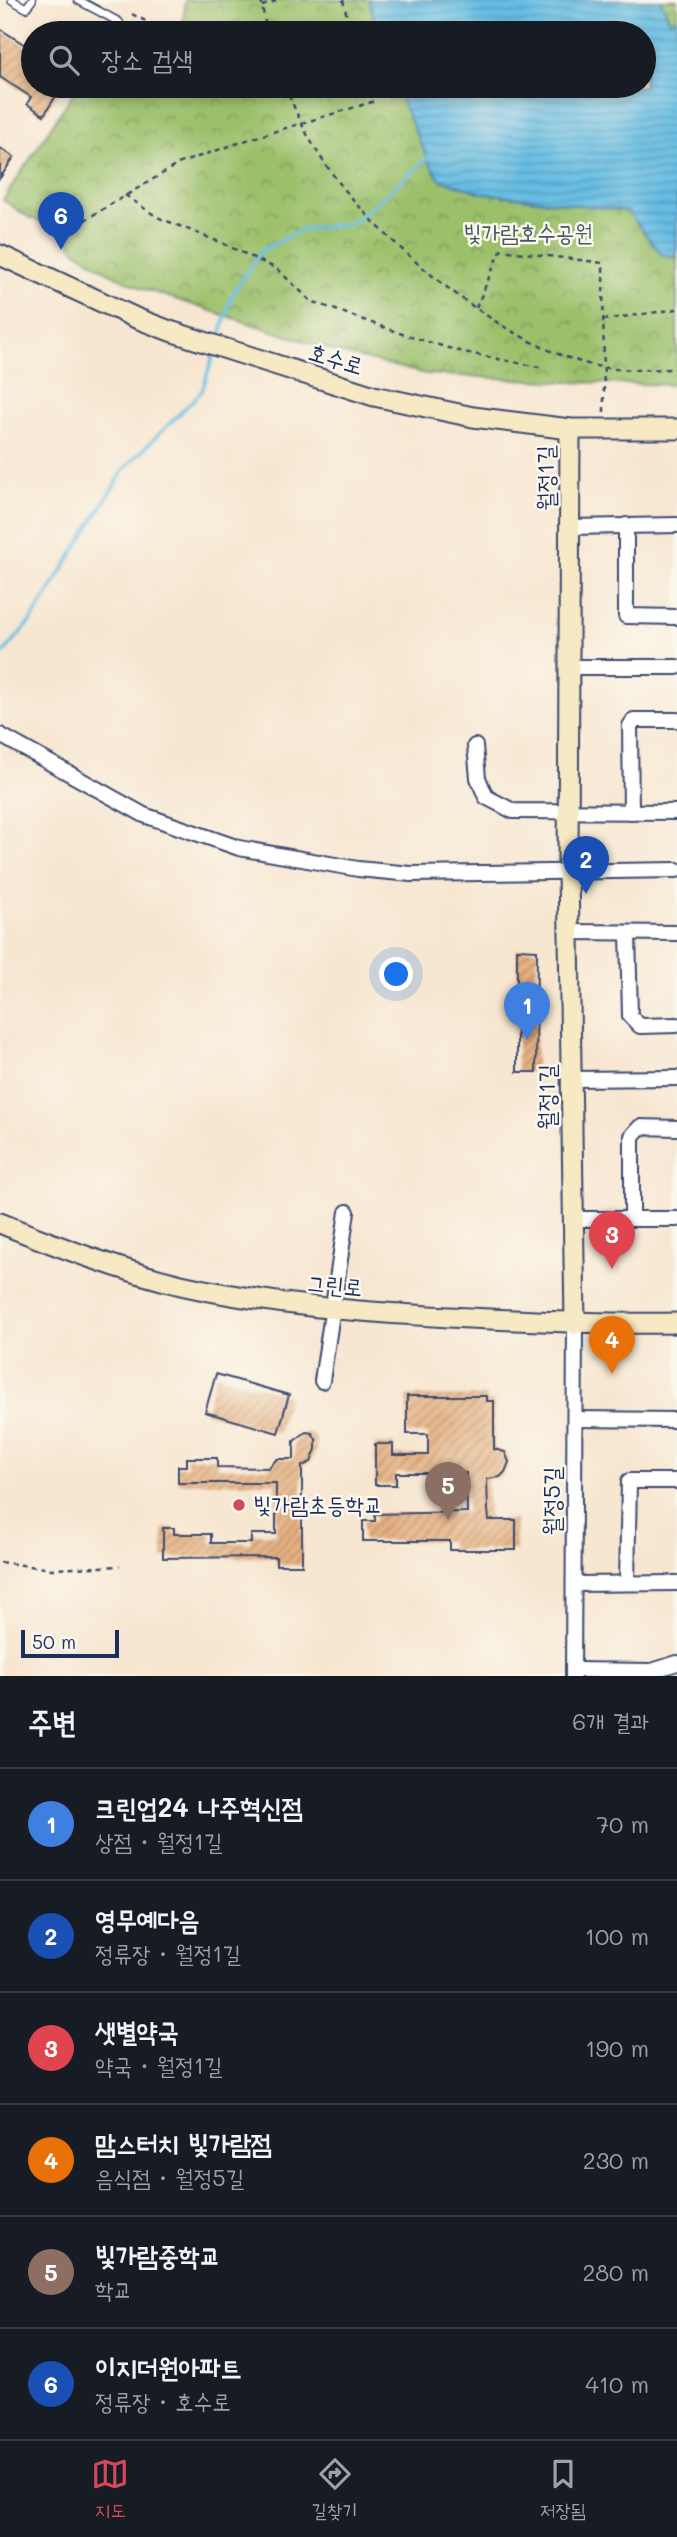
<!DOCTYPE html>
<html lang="ko">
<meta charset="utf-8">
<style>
body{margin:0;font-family:Mali,"Poor Story",sans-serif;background:#20242c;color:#f1f3f6}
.scale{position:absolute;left:21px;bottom:18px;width:98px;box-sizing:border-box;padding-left:7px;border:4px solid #1b2f5e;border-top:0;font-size:19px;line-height:24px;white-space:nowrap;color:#1b2f5e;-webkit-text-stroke:5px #fbf7ec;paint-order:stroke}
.you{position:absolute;left:397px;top:975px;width:24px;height:24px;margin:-18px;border:5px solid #fff;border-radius:50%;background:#1a73e8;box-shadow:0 0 0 10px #1a73e833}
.badge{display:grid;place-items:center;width:46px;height:46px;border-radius:50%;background:#d1495b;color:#fff;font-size:23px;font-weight:700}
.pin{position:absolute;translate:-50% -58px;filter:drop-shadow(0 2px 4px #0008)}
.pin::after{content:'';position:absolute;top:37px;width:24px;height:21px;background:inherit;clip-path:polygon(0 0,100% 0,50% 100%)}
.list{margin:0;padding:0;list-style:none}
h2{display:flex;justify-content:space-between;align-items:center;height:91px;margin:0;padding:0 28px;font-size:30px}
h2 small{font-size:23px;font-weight:400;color:#9ea1a6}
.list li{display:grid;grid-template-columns:46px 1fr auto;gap:21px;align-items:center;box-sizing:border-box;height:112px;padding:0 28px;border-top:2px solid #363941}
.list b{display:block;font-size:26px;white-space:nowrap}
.list p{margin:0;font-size:23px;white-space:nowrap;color:#9ea1a6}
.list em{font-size:23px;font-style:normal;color:#9ea1a6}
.icon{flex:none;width:38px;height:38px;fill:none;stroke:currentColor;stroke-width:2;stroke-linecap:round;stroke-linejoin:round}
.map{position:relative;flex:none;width:677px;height:1676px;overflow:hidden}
.search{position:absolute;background:#171b24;box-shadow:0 4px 10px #0003;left:21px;right:21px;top:21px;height:77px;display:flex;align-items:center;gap:18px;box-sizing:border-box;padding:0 24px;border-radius:38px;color:#9ea1a6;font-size:26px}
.sheet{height:763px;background:#171b24}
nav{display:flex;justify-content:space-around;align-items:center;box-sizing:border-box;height:98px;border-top:2px solid #363941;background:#171b24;font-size:19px;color:#9ea1a6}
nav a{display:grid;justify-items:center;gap:4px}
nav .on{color:#d1495b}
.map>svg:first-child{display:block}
.park{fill:url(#park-crowns);stroke:#5b7864;stroke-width:2}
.water{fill:url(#water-rules);stroke:#4076a0;stroke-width:2}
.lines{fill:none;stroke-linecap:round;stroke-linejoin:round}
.stream{stroke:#66bde3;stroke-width:3.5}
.building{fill:url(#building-hatch)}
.lane-casing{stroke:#3c4a6f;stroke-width:10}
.street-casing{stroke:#3c4a6f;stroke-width:18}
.secondary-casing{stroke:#3c4a6f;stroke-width:23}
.path{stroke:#3c4a6f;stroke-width:2.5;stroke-dasharray:5 5;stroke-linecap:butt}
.lane{stroke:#fff;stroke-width:7}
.street{stroke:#fff;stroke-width:14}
.secondary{stroke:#f6e9c3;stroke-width:19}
.poi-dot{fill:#d1495b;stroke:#fbf7ec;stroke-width:2.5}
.labels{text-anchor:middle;stroke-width:5;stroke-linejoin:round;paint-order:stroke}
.park-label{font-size:23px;fill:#415a62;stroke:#fbf7ec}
.street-label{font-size:23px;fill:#1b2f5e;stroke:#fbf7ec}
.poi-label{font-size:23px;fill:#1b2f5e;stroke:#fbf7ec;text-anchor:start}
</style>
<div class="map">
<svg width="677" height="1676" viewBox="0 0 677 1676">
<defs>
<pattern id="park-crowns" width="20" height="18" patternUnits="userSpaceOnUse" patternTransform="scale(1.75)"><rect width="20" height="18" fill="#9bc06a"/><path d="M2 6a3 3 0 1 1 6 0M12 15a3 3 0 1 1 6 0" fill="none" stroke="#7e9c5a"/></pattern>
<pattern id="water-rules" width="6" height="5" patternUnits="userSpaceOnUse" patternTransform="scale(1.75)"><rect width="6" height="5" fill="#66bde3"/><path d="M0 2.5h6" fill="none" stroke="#539abb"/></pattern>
<pattern id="building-hatch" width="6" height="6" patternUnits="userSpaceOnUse" patternTransform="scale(1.75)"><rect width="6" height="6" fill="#e6b080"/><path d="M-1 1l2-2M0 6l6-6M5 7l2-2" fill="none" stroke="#ba906c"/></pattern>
</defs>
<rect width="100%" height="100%" fill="#fbf7ec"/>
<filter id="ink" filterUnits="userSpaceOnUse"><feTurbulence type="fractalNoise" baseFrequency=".0143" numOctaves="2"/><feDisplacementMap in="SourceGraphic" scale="14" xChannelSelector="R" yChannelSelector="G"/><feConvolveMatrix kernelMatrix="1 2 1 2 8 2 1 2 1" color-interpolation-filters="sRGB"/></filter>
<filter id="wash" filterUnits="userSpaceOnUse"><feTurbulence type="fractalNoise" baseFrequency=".00686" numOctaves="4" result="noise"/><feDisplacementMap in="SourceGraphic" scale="28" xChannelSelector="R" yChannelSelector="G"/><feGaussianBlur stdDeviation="1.57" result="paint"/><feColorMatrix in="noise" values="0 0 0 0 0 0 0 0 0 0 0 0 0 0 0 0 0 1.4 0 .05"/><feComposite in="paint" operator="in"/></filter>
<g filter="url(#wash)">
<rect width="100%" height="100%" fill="#f7e6d0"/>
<polygon class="park" points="185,0 677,0 677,385 568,382 426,374 344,354 144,289 109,273 75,250 61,229 28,217 3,200 78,86 644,86 644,33 179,33 183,25"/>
<polygon class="water" points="369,0 661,0 670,21 677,18 677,257 662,255 627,211 482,193 439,179 428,160 395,86 644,86 644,33 377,33"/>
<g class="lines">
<g class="stream">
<polyline points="219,339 232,295 261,251 301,230 352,223 429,157"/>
<polyline points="0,657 33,618 125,468 202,391 214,353"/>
</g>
</g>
<g id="blocks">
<g class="building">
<polygon points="0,29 33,50 33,86 62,86 44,115 27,104 31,97 0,77"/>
<polygon points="0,148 14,157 0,178"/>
<polygon points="517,949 537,950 536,1072 517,1072"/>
<polygon points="216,1374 289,1395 278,1433 205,1412"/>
<polygon points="407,1396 487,1396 487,1401 494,1401 494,1449 505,1452 509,1462 505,1472 500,1477 487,1479 488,1510 489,1520 516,1520 516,1550 450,1550 450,1541 363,1541 363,1521 375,1521 375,1514 467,1512 466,1473 396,1473 396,1485 375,1485 375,1444 393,1444 393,1455 428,1455 428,1434 407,1434"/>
<polygon points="306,1432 312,1433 316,1439 316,1449 311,1462 302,1466 302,1565 276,1565 276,1557 163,1558 163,1528 174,1528 174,1534 211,1534 211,1543 251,1543 251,1534 276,1534 276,1483 178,1483 178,1466 187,1466 187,1458 217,1458 217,1467 268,1468 277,1459 294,1459 294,1441"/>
</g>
</g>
</g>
<g filter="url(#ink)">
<use href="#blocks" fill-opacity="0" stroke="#3c4a6f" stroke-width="2"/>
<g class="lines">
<defs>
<g id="lane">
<polyline points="12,0 26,8 32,0"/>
<polyline points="78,0 119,22"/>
</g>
<g id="street">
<polyline points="626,525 626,616 677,617"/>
<polyline points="571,527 677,525"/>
<polyline points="569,667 677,667"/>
<polyline points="0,735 144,815 239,848 358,869 411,874 677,870"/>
<polyline points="475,746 478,778 486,797 513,811 677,812"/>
<polyline points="631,812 630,726 634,720 677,720"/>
<polyline points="569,932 677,933"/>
<polyline points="628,933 630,1016 640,1026 677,1025"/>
<polyline points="572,1079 677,1078"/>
<polyline points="572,1219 677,1219"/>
<polyline points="632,1219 632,1136 640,1127 677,1128"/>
<polyline points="322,1381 347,1212"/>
<polyline points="575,1419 677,1420"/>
<polyline points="627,1583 629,1481 677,1481"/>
<polyline points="575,1584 677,1583"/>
<polyline points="573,1670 652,1671 677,1663"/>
<polyline points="573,1676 575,1324"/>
</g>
<g id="secondary">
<polyline points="0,255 136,318 170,331 374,396 473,417 570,429 677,429"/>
<polyline points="570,429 568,870 575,1324"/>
<path d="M0 1223C59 1247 119 1270 181 1285 270 1305 358 1312 449 1317 525 1321 601 1324 677 1323"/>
</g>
</defs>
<use href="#lane" class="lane-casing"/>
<use href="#street" class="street-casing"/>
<use href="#secondary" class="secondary-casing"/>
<g class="path">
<polyline points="261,0 267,33"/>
<polyline points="343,0 351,33"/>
<polyline points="262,6 279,0"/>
<polyline points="132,14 169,33"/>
<polyline points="219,33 264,24"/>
<path d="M285 86C294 107 303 129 315 148 364 231 510 355 608 368 630 371 654 369 677 369"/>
<polyline points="125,195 157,217 222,243 277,269 311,301 405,335 459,351 543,368"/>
<polyline points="58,236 180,163 253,138 372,102 367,86"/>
<polyline points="476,308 501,250 603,263 604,412"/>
<polyline points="603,320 677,309"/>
<polyline points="0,1562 52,1569 120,1566"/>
</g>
<use href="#lane" class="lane"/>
<use href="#street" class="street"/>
<use href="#secondary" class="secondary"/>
</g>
</g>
<circle class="poi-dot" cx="239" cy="1505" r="7"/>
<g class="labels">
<g class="park-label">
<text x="528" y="241">빛가람호수공원</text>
</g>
<g class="street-label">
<text transform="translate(336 359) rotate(17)" y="8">호수로</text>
<text transform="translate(546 478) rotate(-91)" y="8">월정1길</text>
<text transform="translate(547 1097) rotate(-90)" y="8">월정1길</text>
<text transform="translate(335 1285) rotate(6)" y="8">그린로</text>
<text transform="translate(552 1501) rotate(-90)" y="8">월정5길</text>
</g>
<g class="poi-label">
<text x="253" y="1513">빛가람초등학교</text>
</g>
</g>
</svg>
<div class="scale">50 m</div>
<div class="you"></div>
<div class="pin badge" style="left:527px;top:1040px;background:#3f7fe0">1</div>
<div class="pin badge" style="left:586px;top:894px;background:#1a4fb4">2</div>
<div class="pin badge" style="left:612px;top:1269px;background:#e0444e">3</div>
<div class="pin badge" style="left:612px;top:1374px;background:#e8710a">4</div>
<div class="pin badge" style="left:448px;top:1520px;background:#8d6e63">5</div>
<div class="pin badge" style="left:61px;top:250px;background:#1a4fb4">6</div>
<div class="search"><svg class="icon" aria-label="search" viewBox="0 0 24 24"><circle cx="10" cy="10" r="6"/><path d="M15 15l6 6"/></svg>장소 검색</div>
</div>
<section class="sheet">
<h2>주변<small>6개 결과</small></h2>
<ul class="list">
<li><span class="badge" style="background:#3f7fe0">1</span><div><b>크린업24 나주혁신점</b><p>상점 · 월정1길</p></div><em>70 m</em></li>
<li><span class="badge" style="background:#1a4fb4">2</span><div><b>영무예다음</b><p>정류장 · 월정1길</p></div><em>100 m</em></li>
<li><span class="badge" style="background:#e0444e">3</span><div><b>샛별약국</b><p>약국 · 월정1길</p></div><em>190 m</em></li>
<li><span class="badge" style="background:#e8710a">4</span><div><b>맘스터치 빛가람점</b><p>음식점 · 월정5길</p></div><em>230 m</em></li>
<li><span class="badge" style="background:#8d6e63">5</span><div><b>빛가람중학교</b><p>학교</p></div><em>280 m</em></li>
<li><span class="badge" style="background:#1a4fb4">6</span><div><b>이지더원아파트</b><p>정류장 · 호수로</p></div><em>410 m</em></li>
</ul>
</section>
<nav>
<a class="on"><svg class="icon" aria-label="map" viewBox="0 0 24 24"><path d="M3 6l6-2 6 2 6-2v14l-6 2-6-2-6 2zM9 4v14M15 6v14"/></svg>지도</a>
<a><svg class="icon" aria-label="directions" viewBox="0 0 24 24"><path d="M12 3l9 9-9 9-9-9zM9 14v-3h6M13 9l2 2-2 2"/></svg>길찾기</a>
<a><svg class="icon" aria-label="saved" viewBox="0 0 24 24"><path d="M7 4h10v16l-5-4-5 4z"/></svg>저장됨</a>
</nav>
